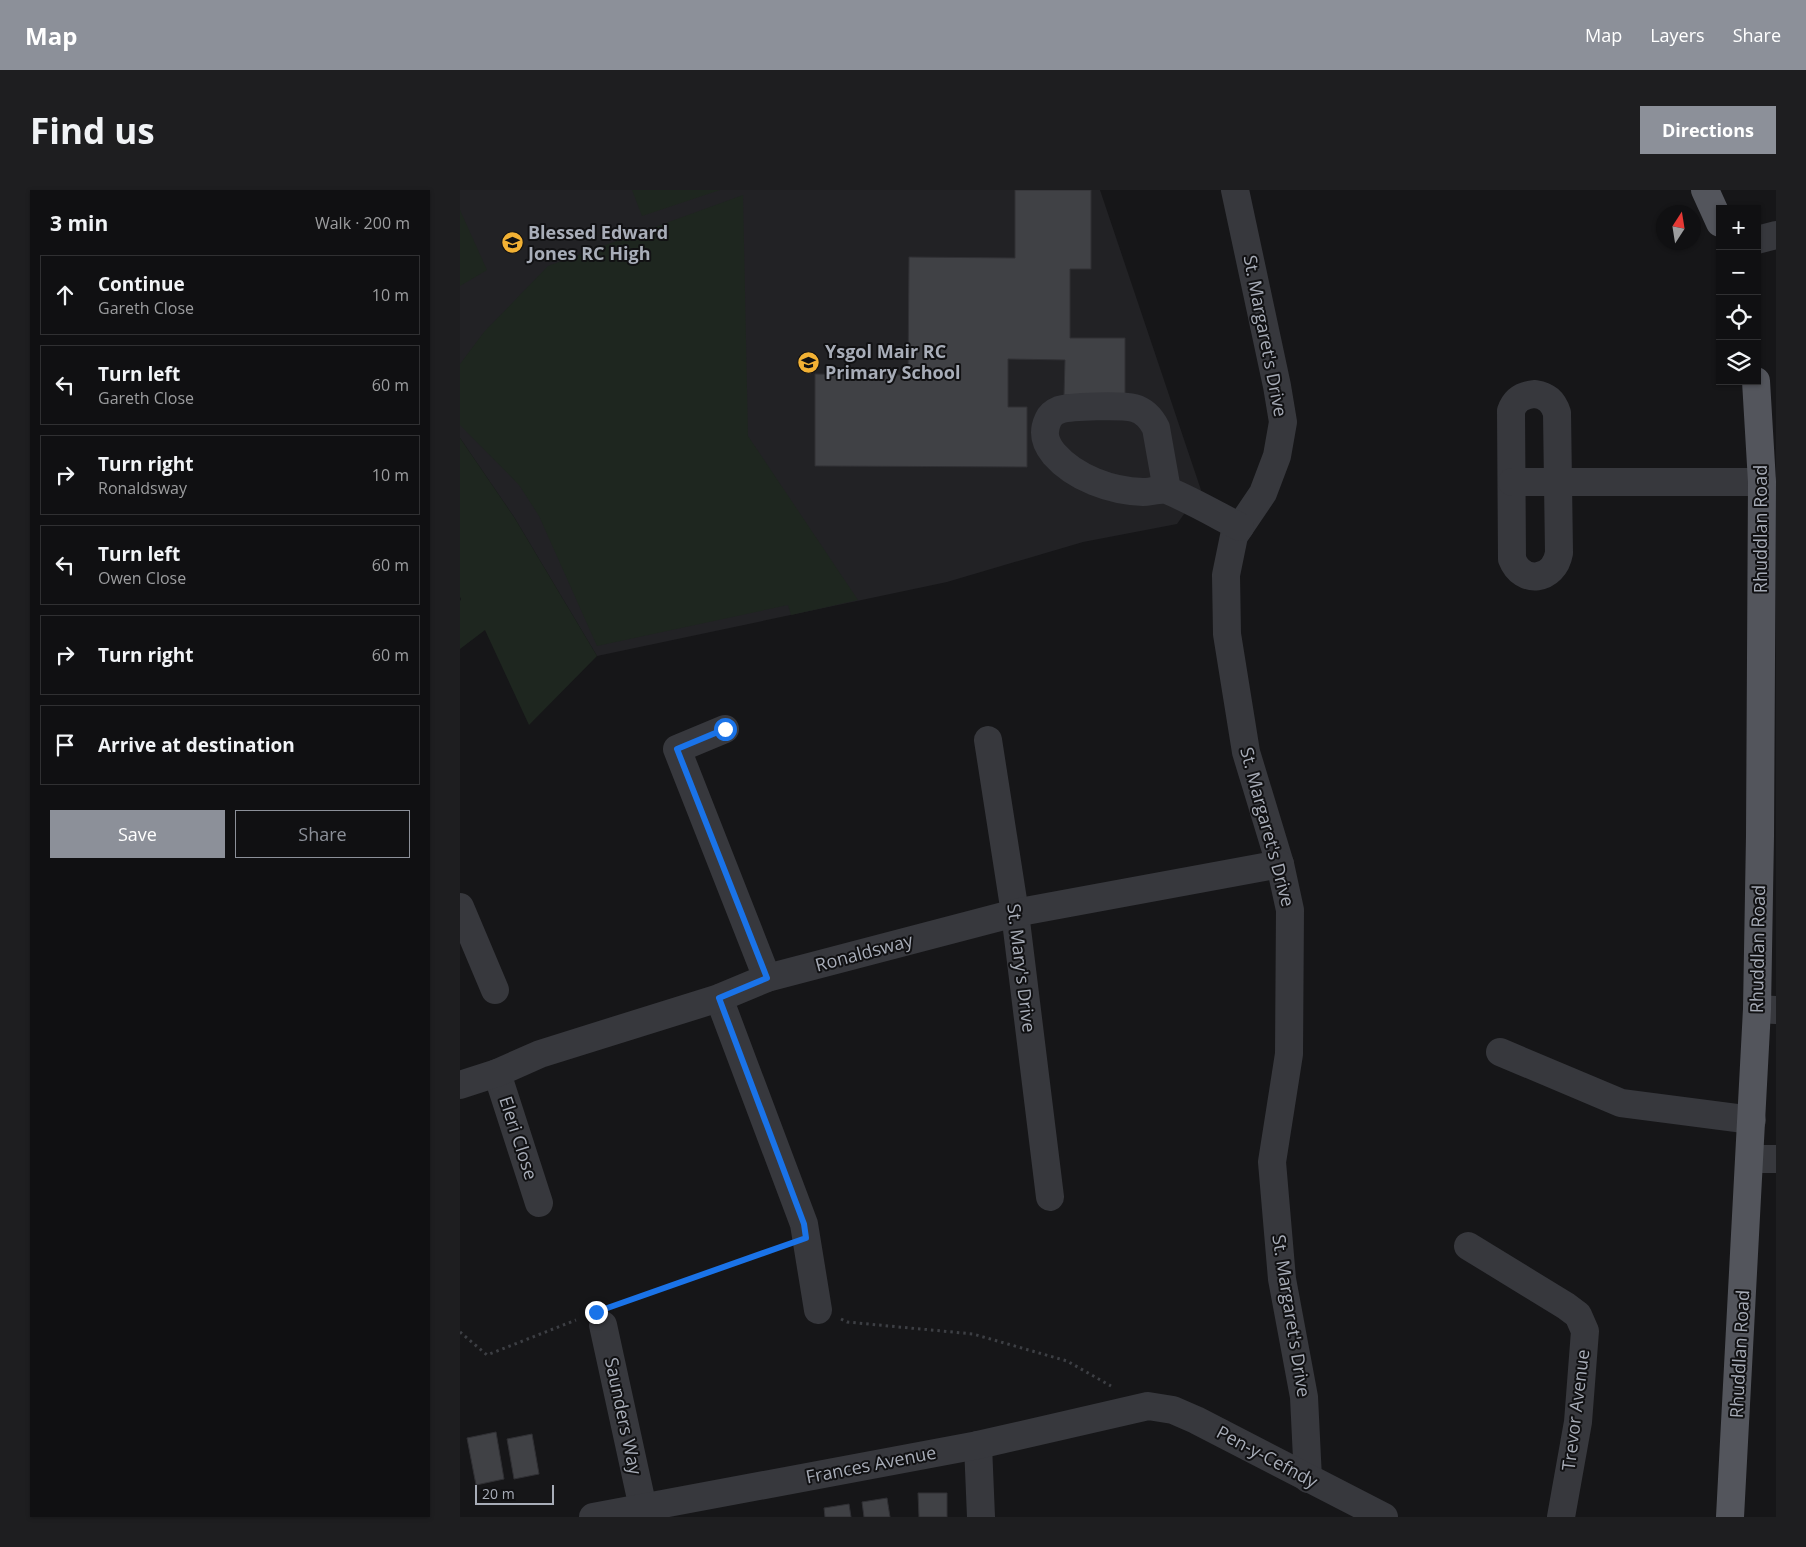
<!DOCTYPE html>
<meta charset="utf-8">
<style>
body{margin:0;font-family:"Open Sans",sans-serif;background:#1e1e20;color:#f1f3f6}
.controls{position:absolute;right:15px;top:15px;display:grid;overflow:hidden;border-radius:0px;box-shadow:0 1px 4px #0004}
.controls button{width:45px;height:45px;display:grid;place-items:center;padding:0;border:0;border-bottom:1px solid #303032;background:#101012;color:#f1f3f6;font:25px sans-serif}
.compass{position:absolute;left:1196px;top:15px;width:45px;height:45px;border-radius:50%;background:#101012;box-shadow:0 1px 4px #0004;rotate:12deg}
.scale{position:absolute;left:15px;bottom:12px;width:79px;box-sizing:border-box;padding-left:5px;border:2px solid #a8adb8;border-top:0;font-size:14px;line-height:18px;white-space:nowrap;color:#a8adb8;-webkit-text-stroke:4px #111113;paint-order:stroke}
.stop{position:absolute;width:15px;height:15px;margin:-11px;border:4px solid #1a73e8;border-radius:50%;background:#fff}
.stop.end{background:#1a73e8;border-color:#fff;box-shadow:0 1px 5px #0008}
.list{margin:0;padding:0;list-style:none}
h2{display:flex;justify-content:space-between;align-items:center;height:65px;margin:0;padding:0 20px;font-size:21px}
h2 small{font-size:16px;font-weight:400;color:#9c9d9f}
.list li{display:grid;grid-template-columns:32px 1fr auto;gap:15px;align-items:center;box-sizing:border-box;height:80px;margin:0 10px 10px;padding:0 10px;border:1px solid #303032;border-radius:0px}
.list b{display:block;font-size:19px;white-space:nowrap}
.list p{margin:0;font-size:16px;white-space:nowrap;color:#9c9d9f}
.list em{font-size:16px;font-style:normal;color:#9c9d9f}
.actions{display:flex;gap:10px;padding:15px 20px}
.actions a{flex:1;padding:11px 0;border:1px solid #8c9099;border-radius:0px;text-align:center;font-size:18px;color:#8c9099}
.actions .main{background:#8c9099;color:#fff}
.icon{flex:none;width:28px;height:28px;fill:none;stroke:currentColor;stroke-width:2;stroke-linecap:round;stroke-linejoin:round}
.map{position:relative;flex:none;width:1316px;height:1327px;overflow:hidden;border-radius:0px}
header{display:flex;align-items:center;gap:30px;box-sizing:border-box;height:70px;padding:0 25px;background:#8c9099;color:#fff}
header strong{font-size:24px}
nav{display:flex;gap:28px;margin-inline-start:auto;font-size:18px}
.intro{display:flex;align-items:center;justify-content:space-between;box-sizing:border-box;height:120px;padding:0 30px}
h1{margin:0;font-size:35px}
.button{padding:12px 22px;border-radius:0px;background:#8c9099;color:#fff;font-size:18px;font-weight:700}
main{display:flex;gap:30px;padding:0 30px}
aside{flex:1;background:#101012;border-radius:0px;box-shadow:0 1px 4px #0004}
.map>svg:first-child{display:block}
.built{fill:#222225}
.green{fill:#1e261f}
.building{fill:#404145;stroke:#303034}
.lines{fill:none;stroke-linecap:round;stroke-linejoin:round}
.path{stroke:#3d3f44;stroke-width:3;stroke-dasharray:2.5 4;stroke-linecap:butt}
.minor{stroke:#37383d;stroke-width:28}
.major{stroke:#53555c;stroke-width:28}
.route{stroke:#1a73e8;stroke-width:6}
.labels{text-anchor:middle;stroke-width:4;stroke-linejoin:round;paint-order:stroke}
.poi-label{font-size:18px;font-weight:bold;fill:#a8adb8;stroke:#111113;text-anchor:start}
.street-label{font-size:18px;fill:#a8adb8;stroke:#111113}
</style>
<header>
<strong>Map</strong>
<nav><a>Map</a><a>Layers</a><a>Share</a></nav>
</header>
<div class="intro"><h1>Find us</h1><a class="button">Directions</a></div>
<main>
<aside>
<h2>3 min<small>Walk · 200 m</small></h2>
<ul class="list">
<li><svg class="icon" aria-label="ahead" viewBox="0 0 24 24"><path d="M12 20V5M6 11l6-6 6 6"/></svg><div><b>Continue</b><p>Gareth Close</p></div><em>10 m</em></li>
<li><svg class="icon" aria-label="left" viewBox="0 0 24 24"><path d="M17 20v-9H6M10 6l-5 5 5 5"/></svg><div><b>Turn left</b><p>Gareth Close</p></div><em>60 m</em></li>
<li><svg class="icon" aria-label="right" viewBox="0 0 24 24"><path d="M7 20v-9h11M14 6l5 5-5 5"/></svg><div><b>Turn right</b><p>Ronaldsway</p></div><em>10 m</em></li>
<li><svg class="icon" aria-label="left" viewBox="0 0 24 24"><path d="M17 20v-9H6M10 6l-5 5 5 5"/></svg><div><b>Turn left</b><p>Owen Close</p></div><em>60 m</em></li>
<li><svg class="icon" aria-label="right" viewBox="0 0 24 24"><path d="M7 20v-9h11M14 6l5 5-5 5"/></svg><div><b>Turn right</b></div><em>60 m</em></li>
<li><svg class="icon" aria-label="arrive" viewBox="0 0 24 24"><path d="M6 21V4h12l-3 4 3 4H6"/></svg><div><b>Arrive at destination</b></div></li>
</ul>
<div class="actions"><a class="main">Save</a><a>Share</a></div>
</aside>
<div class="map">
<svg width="1316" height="1327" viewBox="0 0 1316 1327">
<rect width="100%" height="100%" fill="#161618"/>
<polygon class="built" points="0,0 640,0 741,300 717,334 623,352 487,392 137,466 54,327 0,248"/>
<g class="green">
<polygon points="172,0 260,0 182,26"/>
<polygon points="283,5 288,246 398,410 331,425 328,415 137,456 79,326 59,295 0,235 0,174 24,142 88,76"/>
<polygon points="0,20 27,80 0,96"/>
<polygon points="0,248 54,327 137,466 69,535 25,440 0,459 0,411 1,409 0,407"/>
</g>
<g class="building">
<polygon points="555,0 631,0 631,79 610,79 610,148 665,148 665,205 604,205 605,170 548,169 548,217 567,217 567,277 355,276 355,184 448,185 449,67 555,68"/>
<polygon points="36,1242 44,1289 16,1295 7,1248"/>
<polygon points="72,1244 79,1284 54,1289 47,1249"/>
<polygon points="458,1303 487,1303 487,1327 459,1327"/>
<polygon points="427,1308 430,1327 404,1327 402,1312"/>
<polygon points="389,1314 391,1327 365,1327 364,1318"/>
</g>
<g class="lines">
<g class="path">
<polyline points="158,1114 320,1057"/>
<polyline points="381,1129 387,1132 513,1144 607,1171 651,1196"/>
<polyline points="0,1142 27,1165 116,1130"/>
</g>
<g class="minor">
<polyline points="775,0 817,196 823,232 817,266 803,303 774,346 766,385 767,444 786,562 820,674 830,720 829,864 812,972 822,1089 844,1207 848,1289"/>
<polyline points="1297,50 1316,45"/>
<path d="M1075 204C1087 206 1093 211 1097 223L1099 363C1094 391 1062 395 1052 369L1051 221C1055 209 1063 205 1075 204Z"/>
<polyline points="1052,292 1302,292"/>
<path d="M707 300 696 238C691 228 685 221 674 218 663 215 610 216 599 220 594 222 590 225 588 230 582 243 585 253 594 264 615 288 651 301 683 302 691 302 702 298 709 301 733 311 757 325 780 337"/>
<polyline points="265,539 217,559 307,788"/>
<polyline points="528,550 555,723 590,1007"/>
<polyline points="0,717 35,800"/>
<polyline points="259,808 344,1034 358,1120"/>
<polyline points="1297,819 1316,820"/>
<polyline points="1040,862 1161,913 1292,930"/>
<polyline points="37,883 79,1013"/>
<polyline points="0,895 37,883 80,864 259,808 307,788 555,723 820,674"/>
<polyline points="1290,969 1316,969"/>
<polyline points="1008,1056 1106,1116 1118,1125 1125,1141 1118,1232 1101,1327"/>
<polyline points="143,1135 183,1318"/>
<polyline points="518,1255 521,1327"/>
<polyline points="133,1327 518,1255 688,1216 713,1220 736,1230 924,1327"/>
</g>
<g class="major">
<polyline points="1245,0 1260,33"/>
<polyline points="1270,1327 1297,819 1300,646 1302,292 1296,191"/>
</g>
</g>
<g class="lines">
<polyline class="route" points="136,1122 346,1048 344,1034 259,808 307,788 217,559 265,539"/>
</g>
<defs>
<symbol id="school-disc" viewBox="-11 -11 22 22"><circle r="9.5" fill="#f2b134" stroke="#111113"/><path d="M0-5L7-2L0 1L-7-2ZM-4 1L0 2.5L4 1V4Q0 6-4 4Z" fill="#111"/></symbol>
</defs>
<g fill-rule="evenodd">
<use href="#school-disc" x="40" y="40" width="25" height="25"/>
<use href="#school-disc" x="336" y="160" width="25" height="25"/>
</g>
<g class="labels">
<g class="poi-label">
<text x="68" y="49">Blessed Edward<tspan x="68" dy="21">Jones RC High</tspan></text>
<text x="365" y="168">Ysgol Mair RC<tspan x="365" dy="21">Primary School</tspan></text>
</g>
<g class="street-label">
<text transform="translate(805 146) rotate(79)" y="6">St. Margaret's Drive</text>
<text transform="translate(1301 339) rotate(-90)" y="6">Rhuddlan Road</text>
<text transform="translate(807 637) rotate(75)" y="6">St. Margaret's Drive</text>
<text transform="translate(1298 759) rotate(-89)" y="6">Rhuddlan Road</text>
<text transform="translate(404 763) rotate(-15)" y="6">Ronaldsway</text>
<text transform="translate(561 778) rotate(83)" y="6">St. Mary's Drive</text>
<text transform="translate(58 948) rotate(72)" y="6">Eleri Close</text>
<text transform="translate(831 1126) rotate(81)" y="6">St. Margaret's Drive</text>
<text transform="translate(1280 1164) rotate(-87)" y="6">Rhuddlan Road</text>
<text transform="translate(1116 1220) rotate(-83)" y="6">Trevor Avenue</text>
<text transform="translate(163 1226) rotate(78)" y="6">Saunders Way</text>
<text transform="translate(807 1267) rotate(28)" y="6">Pen-y-Cefndy</text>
<text transform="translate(411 1275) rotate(-11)" y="6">Frances Avenue</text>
</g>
</g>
</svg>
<div class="controls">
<button>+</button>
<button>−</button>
<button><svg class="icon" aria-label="locate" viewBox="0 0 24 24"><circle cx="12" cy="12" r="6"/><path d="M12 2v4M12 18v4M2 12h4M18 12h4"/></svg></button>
<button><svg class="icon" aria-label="layers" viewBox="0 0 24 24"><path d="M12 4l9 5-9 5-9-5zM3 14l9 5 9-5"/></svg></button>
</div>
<svg class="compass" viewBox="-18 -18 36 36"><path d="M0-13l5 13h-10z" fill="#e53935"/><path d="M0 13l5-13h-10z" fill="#9c9d9f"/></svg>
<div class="scale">20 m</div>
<div class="stop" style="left:265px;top:539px"></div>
<div class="stop end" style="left:136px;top:1122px"></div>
</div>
</main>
